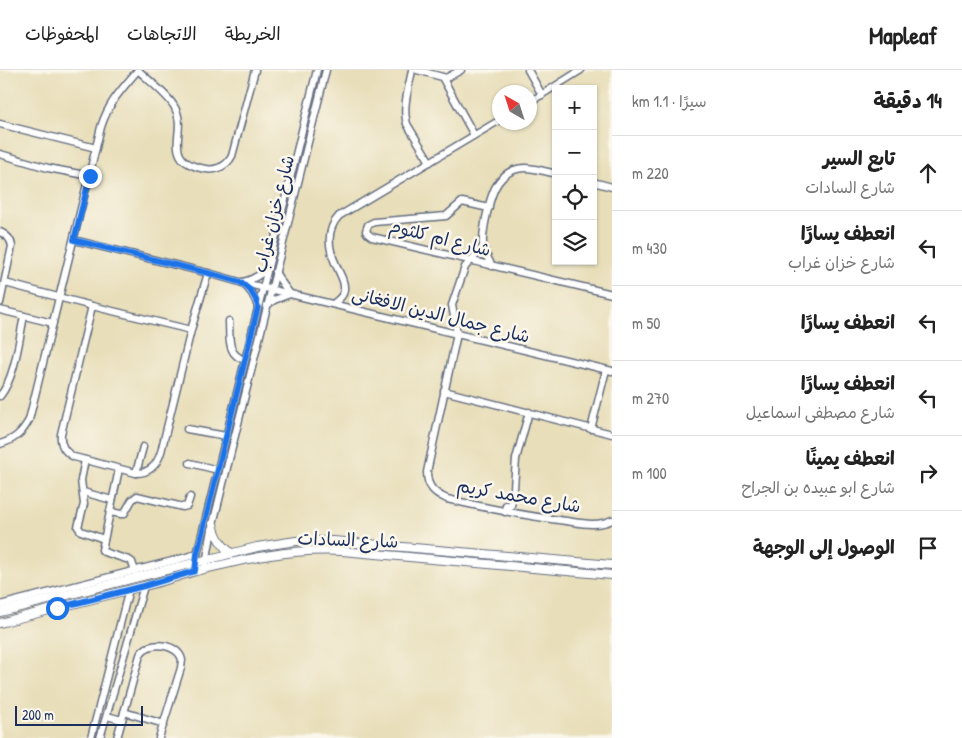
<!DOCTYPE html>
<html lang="ar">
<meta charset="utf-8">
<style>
body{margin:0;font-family:"Patrick Hand","Playpen Sans Arabic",sans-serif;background:#f2f2f2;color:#222;direction:rtl}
.controls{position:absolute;right:15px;top:15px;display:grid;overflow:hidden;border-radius:0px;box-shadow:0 1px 4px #0004}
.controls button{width:45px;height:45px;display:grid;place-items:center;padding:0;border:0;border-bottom:1px solid #e0e0e0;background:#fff;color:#222;font:25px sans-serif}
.compass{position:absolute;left:492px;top:15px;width:45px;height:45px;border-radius:50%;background:#fff;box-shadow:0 1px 4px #0004;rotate:321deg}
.scale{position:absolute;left:15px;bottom:12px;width:128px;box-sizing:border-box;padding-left:5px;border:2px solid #1b2f5e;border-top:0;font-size:14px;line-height:18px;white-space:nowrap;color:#1b2f5e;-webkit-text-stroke:4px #fbf7ec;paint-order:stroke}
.stop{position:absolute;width:15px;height:15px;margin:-11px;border:4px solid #1a73e8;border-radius:50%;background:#fff}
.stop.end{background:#1a73e8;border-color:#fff;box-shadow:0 1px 5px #0008}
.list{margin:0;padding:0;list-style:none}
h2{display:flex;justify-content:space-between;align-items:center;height:65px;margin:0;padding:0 20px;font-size:21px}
h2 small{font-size:16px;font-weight:400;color:#767676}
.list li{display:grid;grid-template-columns:32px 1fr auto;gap:15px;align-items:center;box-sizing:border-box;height:75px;padding:0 20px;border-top:1px solid #e0e0e0}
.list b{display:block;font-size:19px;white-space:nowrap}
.list p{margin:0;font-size:16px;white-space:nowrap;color:#767676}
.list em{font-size:16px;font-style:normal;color:#767676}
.icon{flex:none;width:28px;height:28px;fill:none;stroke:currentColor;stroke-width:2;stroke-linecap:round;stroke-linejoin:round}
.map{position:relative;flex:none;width:612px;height:668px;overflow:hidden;direction:ltr}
header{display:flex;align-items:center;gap:30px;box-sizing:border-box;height:70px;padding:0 25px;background:#fff;border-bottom:1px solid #e0e0e0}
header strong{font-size:24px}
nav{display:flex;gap:28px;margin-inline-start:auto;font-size:18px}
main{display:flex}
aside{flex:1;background:#fff}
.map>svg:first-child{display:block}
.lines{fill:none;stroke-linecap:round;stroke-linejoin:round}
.minor-casing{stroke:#636c7e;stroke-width:9}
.major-casing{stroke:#636c7e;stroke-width:10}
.minor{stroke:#fff;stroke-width:6}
.major{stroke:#fff;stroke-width:8}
.route{stroke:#1a73e8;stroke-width:6}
.labels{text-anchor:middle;stroke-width:5;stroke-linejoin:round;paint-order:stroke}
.street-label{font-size:18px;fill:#1b2f5e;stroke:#fbf7ec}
</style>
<header>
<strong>Mapleaf</strong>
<nav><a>الخريطة</a><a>الاتجاهات</a><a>المحفوظات</a></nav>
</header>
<main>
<aside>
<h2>14 دقيقة<small>سيرًا · 1.1 km</small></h2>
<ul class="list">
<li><svg class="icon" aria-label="ahead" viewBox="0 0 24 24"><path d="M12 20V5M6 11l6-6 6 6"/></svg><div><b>تابع السير</b><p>شارع السادات</p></div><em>220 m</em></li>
<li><svg class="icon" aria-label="left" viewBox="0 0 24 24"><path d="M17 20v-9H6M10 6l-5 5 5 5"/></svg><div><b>انعطف يسارًا</b><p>شارع خزان غراب</p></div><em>430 m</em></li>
<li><svg class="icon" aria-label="left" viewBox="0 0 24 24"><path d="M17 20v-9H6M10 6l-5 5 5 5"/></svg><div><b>انعطف يسارًا</b></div><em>50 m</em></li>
<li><svg class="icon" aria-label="left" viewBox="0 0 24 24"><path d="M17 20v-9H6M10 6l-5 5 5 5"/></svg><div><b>انعطف يسارًا</b><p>شارع مصطفى اسماعيل</p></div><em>270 m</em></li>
<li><svg class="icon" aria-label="right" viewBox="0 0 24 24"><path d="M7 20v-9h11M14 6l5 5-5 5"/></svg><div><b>انعطف يمينًا</b><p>شارع ابو عبيده بن الجراح</p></div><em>100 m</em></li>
<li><svg class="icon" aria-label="arrive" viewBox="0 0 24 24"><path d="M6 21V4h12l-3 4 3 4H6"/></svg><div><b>الوصول إلى الوجهة</b></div></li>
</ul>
</aside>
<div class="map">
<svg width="612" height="668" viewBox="0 0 612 668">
<rect width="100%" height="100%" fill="#fbf7ec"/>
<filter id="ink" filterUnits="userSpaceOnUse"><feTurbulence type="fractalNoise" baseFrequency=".02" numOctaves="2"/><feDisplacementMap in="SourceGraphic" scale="10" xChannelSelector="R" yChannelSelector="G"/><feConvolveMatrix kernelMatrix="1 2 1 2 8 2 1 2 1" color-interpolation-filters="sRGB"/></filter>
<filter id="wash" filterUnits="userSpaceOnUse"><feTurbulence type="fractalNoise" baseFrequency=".0096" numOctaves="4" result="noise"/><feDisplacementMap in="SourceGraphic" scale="20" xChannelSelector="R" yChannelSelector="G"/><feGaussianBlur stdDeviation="1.12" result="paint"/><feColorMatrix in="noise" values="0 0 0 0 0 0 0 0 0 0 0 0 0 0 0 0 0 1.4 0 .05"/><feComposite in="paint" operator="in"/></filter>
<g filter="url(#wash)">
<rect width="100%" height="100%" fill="#e8deb9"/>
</g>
<g filter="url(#ink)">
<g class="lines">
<defs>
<g id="minor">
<path d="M138 0C148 10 167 24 174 36 185 54 173 71 180 85 185 96 208 102 218 98 225 96 229 92 232 86L255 0"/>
<path d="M412 0C409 18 402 36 407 54L430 92"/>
<polyline points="417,0 446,8 461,0"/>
<polyline points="528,0 542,25"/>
<polyline points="442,7 474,65"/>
<polyline points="530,32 581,0"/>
<polyline points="0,54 96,78"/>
<polyline points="0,84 48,98 90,106"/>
<polyline points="593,112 612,117"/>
<polyline points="489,138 462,132 446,146 374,152 368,155 366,161 368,164 372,167 612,224"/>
<path d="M0 162C7 165 11 169 12 176L0 233"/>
<polyline points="74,170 208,203 240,212 290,224 612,301"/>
<path d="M483 177 465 197 452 235 457 264 427 402C427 417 434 423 447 429 486 438 526 446 566 451 580 453 598 457 612 450"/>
<path d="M492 196C488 189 484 182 483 175 482 162 489 130 495 118 499 110 506 103 514 100 527 95 543 101 556 104"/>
<path d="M243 212C252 210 260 205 267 199"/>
<polyline points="5,213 92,236 191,260"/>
<path d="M243 214C251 220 255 227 258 237"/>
<path d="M333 234C338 230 344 226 344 219 345 211 340 205 337 197 329 181 325 161 339 146L500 50"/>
<polyline points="267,235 274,230 290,224 282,213 275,202"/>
<path d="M92 236 61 364C60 374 64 382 74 387L136 403C150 403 157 395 161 382L191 260 208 203"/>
<polyline points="0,240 53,253"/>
<path d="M229 251C230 266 226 285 245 290"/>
<polyline points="444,321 612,364"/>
<path d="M0 326C15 308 19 270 24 246"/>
<polyline points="187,359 226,366"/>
<polyline points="591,359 606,300"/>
<path d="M0 374C14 370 22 363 29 350L101 57C109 32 121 20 138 0"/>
<polyline points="85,390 81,410 84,434 78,457 81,461 104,469"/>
<polyline points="190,393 218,400"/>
<polyline points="119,399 102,480 104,482 129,490 132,492 135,501"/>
<polyline points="136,403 143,377"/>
<polyline points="83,422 112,430"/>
<polyline points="110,442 121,444 124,444 132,430 137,426 183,437 187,436 190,427"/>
<polyline points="505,442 506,435 511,436 514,418 516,389 529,342"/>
<polyline points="195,497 197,484 317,0"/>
<polyline points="205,499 213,454 326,0"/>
<polyline points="0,535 176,490 197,484"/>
<polyline points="124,642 164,654"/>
<polyline points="107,646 122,650"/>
<polyline points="91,668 129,519"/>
<polyline points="100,668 144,516"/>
<path d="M117 668 140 585C148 569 179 574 182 590 182 592 181 596 181 598L159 668"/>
</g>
<g id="major">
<path d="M213 454C216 467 221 475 231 483"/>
<polyline points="0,542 257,477 296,471 333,471 612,495"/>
<path d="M0 553C48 540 96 528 144 516 162 512 178 506 196 501 245 489 291 478 342 481L612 505"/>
</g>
</defs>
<use href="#minor" class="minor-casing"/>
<use href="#major" class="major-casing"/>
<use href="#minor" class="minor"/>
<use href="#major" class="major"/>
</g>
</g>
<g class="lines" filter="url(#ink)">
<polyline class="route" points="57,538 144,516 195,501 197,484 258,237 256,230 250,220 240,212 208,203 74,170 90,106"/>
</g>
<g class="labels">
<g class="street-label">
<text transform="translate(274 144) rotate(-76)" y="6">شارع خزان غراب</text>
<text transform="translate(440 168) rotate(14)" y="6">شارع ام كلثوم</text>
<text transform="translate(441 245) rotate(14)" y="6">شارع جمال الدين الافغانى</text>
<text transform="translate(519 426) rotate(10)" y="6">شارع محمد كريم</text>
<text transform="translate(348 470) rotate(2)" y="6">شارع السادات</text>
</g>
</g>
</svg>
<div class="controls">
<button>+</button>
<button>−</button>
<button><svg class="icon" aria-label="locate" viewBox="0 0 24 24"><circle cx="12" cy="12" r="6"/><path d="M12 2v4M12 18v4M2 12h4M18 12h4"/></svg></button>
<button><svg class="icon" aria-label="layers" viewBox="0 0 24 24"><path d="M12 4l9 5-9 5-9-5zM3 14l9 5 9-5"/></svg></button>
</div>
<svg class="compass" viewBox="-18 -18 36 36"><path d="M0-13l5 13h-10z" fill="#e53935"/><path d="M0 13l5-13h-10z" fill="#767676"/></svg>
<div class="scale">200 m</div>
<div class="stop" style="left:57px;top:538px"></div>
<div class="stop end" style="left:90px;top:106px"></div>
</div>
</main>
